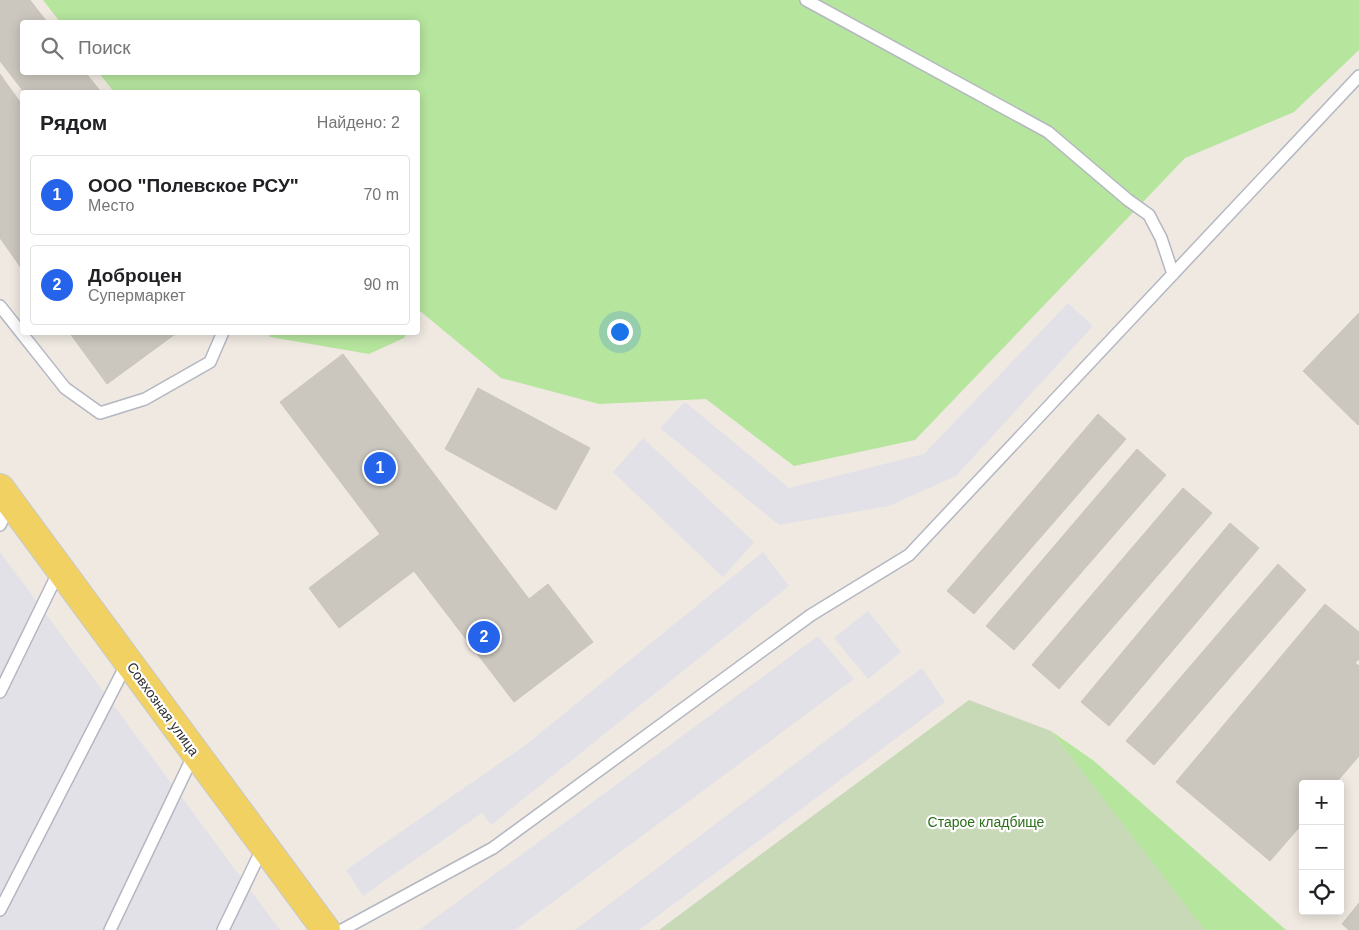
<!DOCTYPE html>
<html lang="ru">
<meta charset="utf-8">
<style>
body{margin:0;font-family:Arial,sans-serif;background:#f6f6f6;color:#202124}
.controls{position:absolute;right:15px;bottom:15px;display:grid;overflow:hidden;border-radius:5px;box-shadow:0 2px 12px #0003}
.controls button{width:45px;height:45px;display:grid;place-items:center;padding:0;border:0;border-bottom:1px solid #e0e0e0;background:#fff;color:#202124;font:25px sans-serif}
.you{position:absolute;left:619px;top:331px;width:18px;height:18px;margin:-12px;border:4px solid #fff;border-radius:50%;background:#1a73e8;box-shadow:0 0 0 8px #1a73e833}
.badge{display:grid;place-items:center;width:32px;height:32px;border-radius:50%;background:#2563eb;color:#fff;font-size:16px;font-weight:700}
.pin{position:absolute;translate:-50% -50%;border:2px solid #fff;box-shadow:0 1px 5px #0006}
.list{margin:0;padding:0;list-style:none}
h2{display:flex;justify-content:space-between;align-items:center;height:65px;margin:0;padding:0 20px;font-size:21px}
h2 small{font-size:16px;font-weight:400;color:#757577}
.list li{display:grid;grid-template-columns:32px 1fr auto;gap:15px;align-items:center;box-sizing:border-box;height:80px;margin:0 10px 10px;padding:0 10px;border:1px solid #e0e0e0;border-radius:5px}
.list b{display:block;font-size:19px;white-space:nowrap}
.list p{margin:0;font-size:16px;white-space:nowrap;color:#757577}
.list em{font-size:16px;font-style:normal;color:#757577}
.icon{flex:none;width:28px;height:28px;fill:none;stroke:currentColor;stroke-width:2;stroke-linecap:round;stroke-linejoin:round}
.map{position:relative;flex:none;width:1359px;height:930px;overflow:hidden}
.search{position:absolute;background:#fff;box-shadow:0 2px 12px #0003;left:20px;top:20px;width:400px;height:55px;display:flex;align-items:center;gap:12px;box-sizing:border-box;padding:0 18px;border-radius:5px;color:#757577;font-size:19px}
.panel{position:absolute;background:#fff;box-shadow:0 2px 12px #0003;left:20px;top:90px;width:400px;height:245px;border-radius:5px}
.map>svg:first-child{display:block}
.industrial{fill:#e3e1e8}
.green{fill:#b6e59e}
.cemetery{fill:#c8d9b8}
.building{fill:#cbc7bf;stroke:#cbc5ba}
.lines{fill:none;stroke-linecap:round;stroke-linejoin:round}
.service-casing{stroke:#b4b7c1;stroke-width:14}
.primary-casing{stroke:#c9c9c9;stroke-width:30}
.service{stroke:#fff;stroke-width:11}
.primary{stroke:#f2d163;stroke-width:28}
.labels{text-anchor:middle;stroke-width:4.5;stroke-linejoin:round;paint-order:stroke}
.street-label{font-size:14px;fill:#2e2e2e;stroke:#fff}
.park-label{font-size:14px;fill:#2c6e1b;stroke:#fff}
</style>
<div class="map">
<svg width="1359" height="930" viewBox="0 0 1359 930">
<rect width="100%" height="100%" fill="#efe9e1"/>
<g class="industrial">
<polygon points="1068,303 1093,326 956,476 889,506 779,525 660,428 685,402 789,488 924,454"/>
<polygon points="643,438 754,542 723,577 613,472"/>
<polygon points="0,552 280,930 0,930"/>
<polygon points="763,552 789,586 491,825 482,813 363,896 346,870 523,747"/>
<polygon points="868,611 901,652 868,679 834,638"/>
<polygon points="818,636 854,679 515,930 419,930"/>
<polygon points="922,668 945,702 639,930 575,930"/>
</g>
<g class="green">
<polygon points="43,0 1359,0 1359,50 1294,112 1185,158 915,440 794,466 706,399 599,404 501,378 420,311 418,314 418,92 114,92 99,73 418,72 418,22 60,22"/>
<polygon points="268,333 268,332 407,333 404,338 369,354 270,337"/>
<polygon points="1051,731 1094,761 1286,930 1202,930"/>
</g>
<polygon class="cemetery" points="969,700 1051,731 1205,930 659,930"/>
<g class="building">
<polygon points="0,0 30,0 47,22 22,22 22,72 85,72 101,92 24,92 0,61"/>
<polygon points="0,74 22,105 22,269 0,238"/>
<polygon points="1359,313 1359,424 1358,425 1303,371"/>
<polygon points="69,332 178,332 107,384"/>
<polygon points="343,354 529,599 548,584 593,642 514,702 414,571 339,628 309,588 380,534 280,402"/>
<polygon points="478,388 590,448 556,510 445,449"/>
<polygon points="1098,414 1126,439 974,614 947,591"/>
<polygon points="1137,449 1166,475 1014,650 986,626"/>
<polygon points="1183,488 1212,513 1059,689 1032,665"/>
<polygon points="1230,523 1259,548 1109,726 1081,702"/>
<polygon points="1278,564 1306,590 1154,765 1126,741"/>
<polygon points="1325,604 1359,632 1359,659 1355,663 1359,666 1359,756 1335,784 1303,784 1303,823 1270,861 1176,782"/>
<polygon points="1359,903 1359,930 1349,930 1342,924"/>
</g>
<g class="lines">
<defs>
<g id="service">
<polyline points="806,0 1048,132 1128,200 1149,215 1161,238 1173,274"/>
<polyline points="0,306 65,388 100,413 145,399 210,362 223,332"/>
<polyline points="0,525 10,504"/>
<polyline points="0,692 59,571"/>
<polyline points="0,910 127,663"/>
<polyline points="110,930 194,754"/>
<polyline points="223,930 263,847"/>
<polyline points="342,930 493,848 811,615 909,555 1359,76"/>
</g>
<polyline id="primary" points="0,488 326,930"/>
</defs>
<use href="#service" class="service-casing"/>
<use href="#primary" class="primary-casing"/>
<use href="#service" class="service"/>
<use href="#primary" class="primary"/>
</g>
<g class="labels">
<g class="street-label">
<text transform="translate(163 709) rotate(54)" y="5">Совхозная улица</text>
</g>
<g class="park-label">
<text x="986" y="827">Старое кладбище</text>
</g>
</g>
</svg>
<div class="controls">
<button>+</button>
<button>−</button>
<button><svg class="icon" aria-label="locate" viewBox="0 0 24 24"><circle cx="12" cy="12" r="6"/><path d="M12 2v4M12 18v4M2 12h4M18 12h4"/></svg></button>
</div>
<div class="you"></div>
<div class="pin badge" style="left:380px;top:468px">1</div>
<div class="pin badge" style="left:484px;top:637px">2</div>
<div class="search"><svg class="icon" aria-label="search" viewBox="0 0 24 24"><circle cx="10" cy="10" r="6"/><path d="M15 15l6 6"/></svg>Поиск</div>
<section class="panel">
<h2>Рядом<small>Найдено: 2</small></h2>
<ul class="list">
<li><span class="badge">1</span><div><b>ООО &quot;Полевское РСУ&quot;</b><p>Место</p></div><em>70 m</em></li>
<li><span class="badge">2</span><div><b>Доброцен</b><p>Супермаркет</p></div><em>90 m</em></li>
</ul>
</section>
</div>
